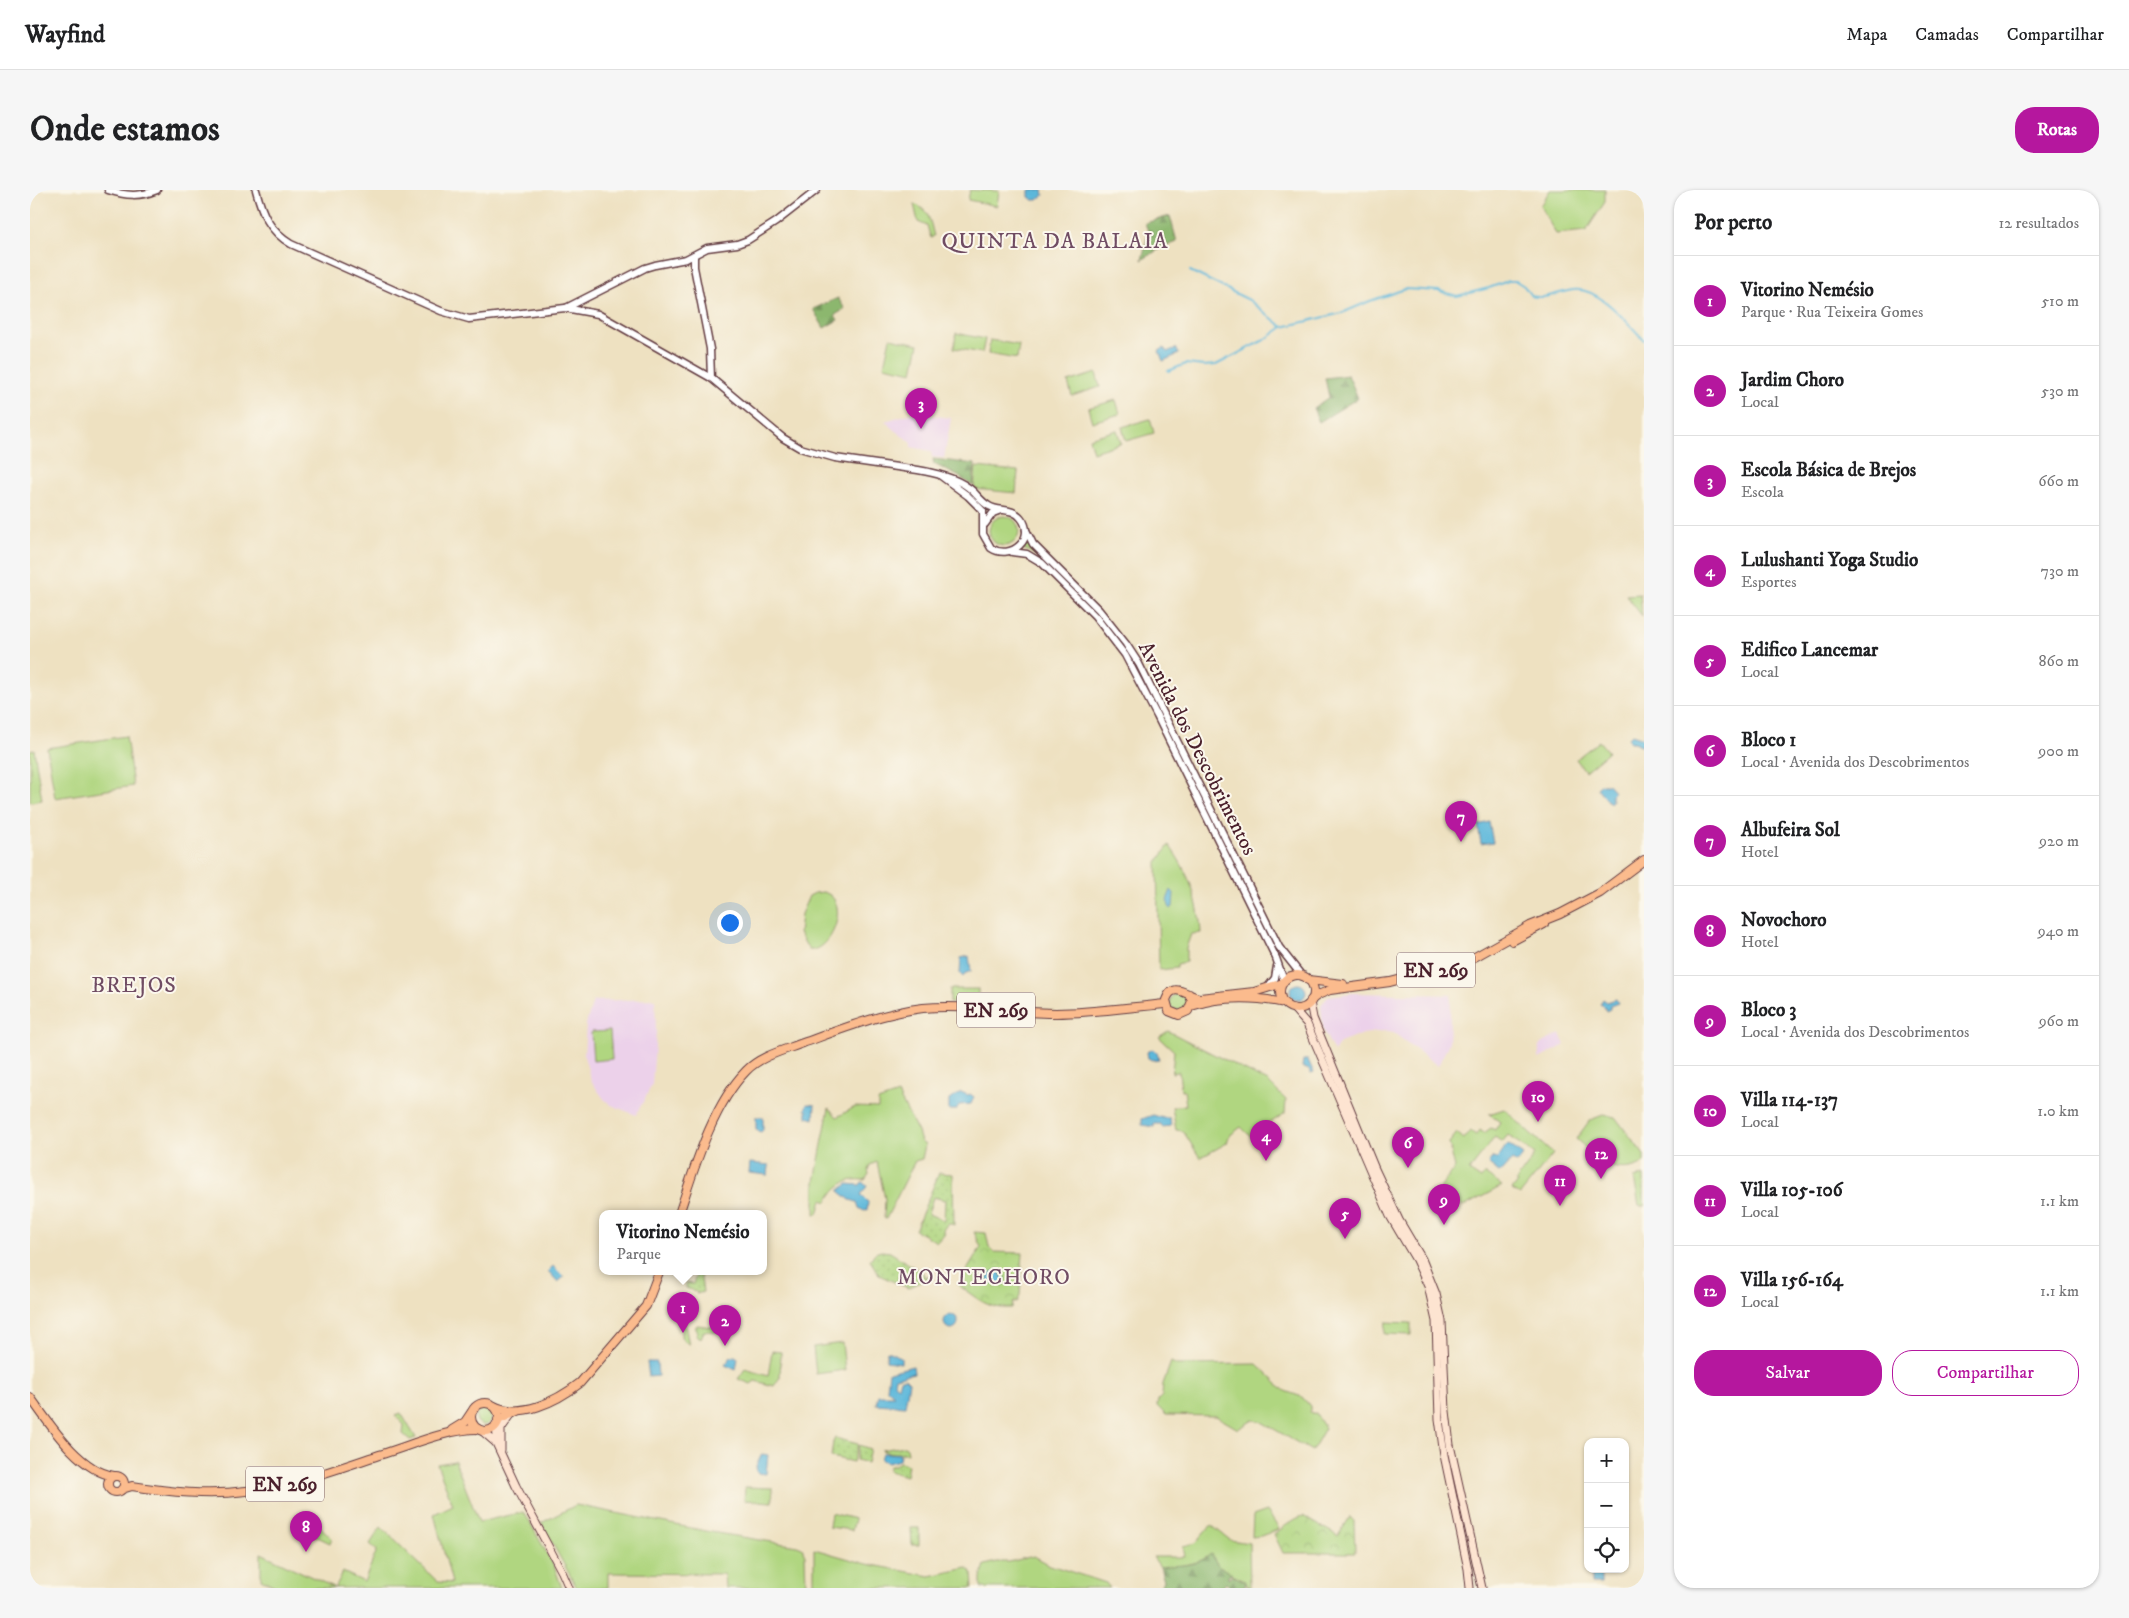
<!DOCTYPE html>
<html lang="pt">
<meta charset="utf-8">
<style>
body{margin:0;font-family:"IM FELL DW Pica",serif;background:#f6f6f6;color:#202124}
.controls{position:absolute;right:15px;bottom:15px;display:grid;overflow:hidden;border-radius:10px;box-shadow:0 1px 4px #0004}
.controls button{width:45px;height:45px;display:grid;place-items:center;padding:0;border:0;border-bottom:1px solid #e0e0e0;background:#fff;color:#202124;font:25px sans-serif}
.you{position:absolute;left:699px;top:732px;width:18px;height:18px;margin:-12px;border:4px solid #fff;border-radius:50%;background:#1a73e8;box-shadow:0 0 0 8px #1a73e833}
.badge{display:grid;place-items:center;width:32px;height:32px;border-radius:50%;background:#b5179e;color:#fff;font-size:16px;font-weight:700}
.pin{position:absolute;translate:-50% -41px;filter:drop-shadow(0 1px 2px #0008)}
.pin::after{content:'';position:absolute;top:26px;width:18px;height:15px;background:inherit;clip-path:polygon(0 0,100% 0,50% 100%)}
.popup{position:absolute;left:569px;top:1020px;width:168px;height:65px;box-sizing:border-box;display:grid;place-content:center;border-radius:10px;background:#fff;filter:drop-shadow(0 1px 4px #0005);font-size:16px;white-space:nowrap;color:#757577}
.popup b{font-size:19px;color:#202124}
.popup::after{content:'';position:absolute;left:50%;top:100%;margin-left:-10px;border:10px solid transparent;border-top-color:#fff}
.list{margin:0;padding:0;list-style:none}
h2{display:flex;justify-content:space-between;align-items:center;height:65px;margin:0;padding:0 20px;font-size:21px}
h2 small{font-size:16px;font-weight:400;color:#757577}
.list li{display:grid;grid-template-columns:32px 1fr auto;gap:15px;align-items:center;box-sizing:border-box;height:90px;padding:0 20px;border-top:1px solid #e0e0e0}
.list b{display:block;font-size:19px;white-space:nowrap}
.list p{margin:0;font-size:16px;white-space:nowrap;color:#757577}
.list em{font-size:16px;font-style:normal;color:#757577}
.actions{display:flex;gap:10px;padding:15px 20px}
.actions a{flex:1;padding:11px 0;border:1px solid #b5179e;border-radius:20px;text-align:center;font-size:18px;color:#b5179e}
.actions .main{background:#b5179e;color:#fff}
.icon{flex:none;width:28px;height:28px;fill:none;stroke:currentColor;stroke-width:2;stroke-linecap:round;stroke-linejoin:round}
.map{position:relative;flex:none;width:1614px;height:1398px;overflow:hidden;border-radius:20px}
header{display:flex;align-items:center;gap:30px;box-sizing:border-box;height:70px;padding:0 25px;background:#fff;border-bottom:1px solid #e0e0e0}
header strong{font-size:24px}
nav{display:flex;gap:28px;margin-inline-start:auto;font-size:18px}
.intro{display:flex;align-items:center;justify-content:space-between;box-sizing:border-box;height:120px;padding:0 30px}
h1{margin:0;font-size:35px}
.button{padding:12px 22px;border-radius:20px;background:#b5179e;color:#fff;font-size:18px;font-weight:700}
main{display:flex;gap:30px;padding:0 30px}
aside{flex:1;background:#fff;border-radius:20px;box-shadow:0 1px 4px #0004}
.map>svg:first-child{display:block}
.built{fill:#ecd1ea}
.grass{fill:#b0d680;stroke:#7d7a56}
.forest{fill:url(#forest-firs);stroke:#6b6b4c}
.park{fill:url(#park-crowns);stroke:#7d7a56}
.garden{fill:url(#garden-dots);stroke:#7d7a56;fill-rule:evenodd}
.water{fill:#5cb7da;stroke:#536b82}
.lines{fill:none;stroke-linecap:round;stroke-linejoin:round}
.stream{stroke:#5cb7da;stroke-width:2}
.tertiary-casing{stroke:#633c42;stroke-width:9}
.secondary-casing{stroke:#633c42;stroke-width:9}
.primary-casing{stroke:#633c42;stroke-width:10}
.tertiary{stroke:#fff;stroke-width:6}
.secondary{stroke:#fde4d1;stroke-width:7}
.primary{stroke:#fbbb8d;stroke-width:8}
.labels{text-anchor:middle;stroke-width:4;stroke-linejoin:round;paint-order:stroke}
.shield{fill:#fbf7ec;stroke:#7f6065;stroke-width:1}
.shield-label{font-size:20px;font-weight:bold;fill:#4a1f2b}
.street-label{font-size:21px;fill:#4a1f2b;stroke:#fbf7ec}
.neighbourhood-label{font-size:22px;letter-spacing:1px;fill:#704c63;stroke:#fbf7ec}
</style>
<header>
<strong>Wayfind</strong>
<nav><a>Mapa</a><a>Camadas</a><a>Compartilhar</a></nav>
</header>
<div class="intro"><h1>Onde estamos</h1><a class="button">Rotas</a></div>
<main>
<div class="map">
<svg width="1614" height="1398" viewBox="0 0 1614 1398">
<defs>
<pattern id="forest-firs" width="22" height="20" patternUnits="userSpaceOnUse" patternTransform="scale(1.25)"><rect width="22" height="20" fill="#8cb76e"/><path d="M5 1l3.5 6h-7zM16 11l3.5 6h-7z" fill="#74945b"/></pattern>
<pattern id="park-crowns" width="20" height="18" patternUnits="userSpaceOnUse" patternTransform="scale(1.25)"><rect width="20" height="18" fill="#b0d680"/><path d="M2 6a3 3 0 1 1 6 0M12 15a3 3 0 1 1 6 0" fill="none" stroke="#99b76f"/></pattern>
<pattern id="garden-dots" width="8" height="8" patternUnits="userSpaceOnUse" patternTransform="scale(1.25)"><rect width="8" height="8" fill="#b0d680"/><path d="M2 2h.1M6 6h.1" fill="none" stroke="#99b76f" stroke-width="1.8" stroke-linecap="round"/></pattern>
</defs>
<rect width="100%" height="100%" fill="#fbf7ec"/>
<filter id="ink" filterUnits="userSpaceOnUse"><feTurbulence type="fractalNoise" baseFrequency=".02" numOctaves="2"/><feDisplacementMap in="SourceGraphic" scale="10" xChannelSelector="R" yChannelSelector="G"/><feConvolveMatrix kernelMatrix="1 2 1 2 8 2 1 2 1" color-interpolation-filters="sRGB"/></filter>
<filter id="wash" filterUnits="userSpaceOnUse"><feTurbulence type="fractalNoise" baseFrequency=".0096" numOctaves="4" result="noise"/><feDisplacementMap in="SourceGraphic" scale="20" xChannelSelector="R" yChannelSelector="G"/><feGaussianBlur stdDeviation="1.12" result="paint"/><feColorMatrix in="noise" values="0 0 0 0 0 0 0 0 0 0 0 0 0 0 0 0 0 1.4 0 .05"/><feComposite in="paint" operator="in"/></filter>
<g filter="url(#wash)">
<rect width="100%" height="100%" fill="#eee1c1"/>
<g class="built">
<polygon points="882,223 921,228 914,268 902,267 901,261 881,257 881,251 872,246 855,231"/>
<polygon points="1323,803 1421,805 1419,853 1408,876 1364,843 1353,841 1333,844 1310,853 1304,862 1293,840 1291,815 1298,806"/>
<polygon points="625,809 626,842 622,895 606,925 581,915 574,909 561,891 554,866 556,834 563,811"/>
<polygon points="1530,844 1535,855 1509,869 1510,854"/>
</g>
<g class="grass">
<polygon points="940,0 969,1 967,16 938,10"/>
<polygon points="1520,0 1575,0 1575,12 1556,41 1526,44 1510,16"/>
<path d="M884 14C900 20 900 32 904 46L901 48 897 36 888 32Z"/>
<polygon points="926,143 955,149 952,163 924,158"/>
<polygon points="860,148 889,154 883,182 854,176"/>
<polygon points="960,150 989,155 987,169 958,164"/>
<polygon points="1066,183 1070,197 1042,206 1038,192"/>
<polygon points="1086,210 1090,224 1062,232 1058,218"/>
<polygon points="1120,229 1124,243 1096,251 1092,237"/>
<polygon points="1087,240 1091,253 1063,262 1059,248"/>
<polygon points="946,277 988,281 986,303 944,299"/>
<circle cx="974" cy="341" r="15"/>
<polygon points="997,351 1004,359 1077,435 1008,366 993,359"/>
<polygon points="1610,404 1612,426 1596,405"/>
<polygon points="96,546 103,596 25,608 17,558"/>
<polygon points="1569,551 1578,562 1555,581 1546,569"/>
<polygon points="4,559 12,610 0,612 0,560"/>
<path d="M1139 655C1158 681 1169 710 1171 743L1161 744 1156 758V772L1147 774V778L1129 780 1127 673Z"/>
<path d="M793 702C822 709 802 763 779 760L769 743 771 724 779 706 785 703Z"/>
<rect x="920" y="799" width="28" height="14"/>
<circle cx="1148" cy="812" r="8"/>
<polygon points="580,841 582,869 563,871 561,842"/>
<polygon points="1138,841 1238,892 1256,910 1255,923 1237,935 1226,952 1211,937 1199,946 1197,953 1170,968 1153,941 1146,940 1142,917 1156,915 1154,900 1151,900 1149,882 1142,883 1144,861 1129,847"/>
<path d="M868 904 888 942 891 952 895 955 892 969 885 971 856 1029 854 1028 855 1009 847 972 840 975 838 980 839 984 835 990C816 988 806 995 797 1012L792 1010 788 1024H785V991L799 918 807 927 825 917 848 918V911Z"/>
<polygon points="1474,919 1523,964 1490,1005 1482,1000 1488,992 1486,991 1505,965 1478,945 1472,952 1465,947 1439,981 1451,989 1455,984 1472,996 1433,1017 1410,998 1425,978 1419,953 1427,943 1434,949 1440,941 1446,945 1450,940 1454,943 1461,938 1465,940 1470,932 1459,924"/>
<path d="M1573 925 1585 927 1614 965V973C1583 989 1568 968 1546 949L1560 930Z"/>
<polygon points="1614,986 1614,1016 1611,1016 1609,1015 1604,988"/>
<polygon points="1356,1132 1381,1133 1381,1145 1355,1144"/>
<polygon points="812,1153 815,1180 786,1184 783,1157"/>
<polygon points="742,1161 751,1162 750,1187 744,1196 725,1191 721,1194 708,1189 715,1179 738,1186"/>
<polygon points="1141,1172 1147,1175 1227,1174 1255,1201 1272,1207 1280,1216 1280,1222 1286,1224 1295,1238 1282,1261 1230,1231 1223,1230 1208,1239 1186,1226 1136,1225 1127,1216 1128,1210 1132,1206 1133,1194"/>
<circle cx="454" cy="1227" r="8"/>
<polygon points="371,1223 386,1248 380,1250 373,1244 374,1235 365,1225"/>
<polygon points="425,1271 449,1332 494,1322 524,1376 532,1398 249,1398 231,1389 231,1363 305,1398 313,1382 334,1392 347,1360 340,1354 351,1337 408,1392 422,1393 404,1324 423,1315 407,1274"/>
<polygon points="715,1297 743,1298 742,1312 714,1310"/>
<polygon points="546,1315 681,1342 767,1356 772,1358 775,1365 776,1398 695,1398 694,1384 578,1383 578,1398 547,1398 511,1333"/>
<polygon points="1237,1321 1249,1339 1231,1346 1222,1347 1223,1326"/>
<polygon points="801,1323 825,1329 822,1340 799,1337"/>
<polygon points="280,1327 302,1348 300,1353 269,1338 270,1333 274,1335"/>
<polygon points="1181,1335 1200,1350 1219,1353 1220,1398 1218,1398 1215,1390 1172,1371 1145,1377 1130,1377 1123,1367 1155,1367 1153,1356 1166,1353"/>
<polygon points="784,1359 837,1374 900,1386 937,1378 942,1382 943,1398 784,1398"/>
<polygon points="1004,1366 1020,1375 1076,1393 1080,1398 951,1398 951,1387 955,1375 967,1372 979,1372"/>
</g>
<g class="forest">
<polygon points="1140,26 1147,52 1129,59 1112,70 1117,48 1118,41 1115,33"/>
<polygon points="808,108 815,119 805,125 808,130 794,138 783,119"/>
<polygon points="1318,185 1328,208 1289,232 1283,218 1299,207 1295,188"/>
<polygon points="903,269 945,274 943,296 928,286 904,274"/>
<path d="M1181 1364 1189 1377 1202 1383 1198 1385V1388L1202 1385 1215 1391 1216 1393 1214 1398H1201L1196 1393 1192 1398 1130 1397 1134 1391 1130 1377C1150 1374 1163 1378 1181 1364Z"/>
</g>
<g class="park">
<path d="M944 1042 956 1043 959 1057 963 1062 993 1063 990 1105 988 1111 983 1113 982 1118C958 1120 947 1108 928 1095L951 1057Z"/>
<path d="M1273 1326 1308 1346 1320 1327 1324 1331 1325 1363H1253L1244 1344C1254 1338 1262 1329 1273 1326Z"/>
</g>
<g class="garden">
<path d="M909 983 923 984 924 1035 918 1033 913 1040 915 1043 907 1052 885 1040ZM903 1007 915 1010 914 1031 911 1029 898 1024Z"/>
<polygon points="851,1061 860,1062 893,1083 894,1087 898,1086 899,1088 878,1098 849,1085 840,1070 845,1063"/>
<polygon points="663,1082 670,1082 673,1102 666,1104 667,1102 656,1098 656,1093 663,1094 666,1085"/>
<polygon points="651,1133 655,1133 659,1155 651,1147"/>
<polygon points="667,1135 689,1138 689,1139 687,1142 674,1141 671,1148 666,1145 668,1141 665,1138"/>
<polygon points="805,1248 828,1254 823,1272 801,1267 803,1252"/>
<polygon points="829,1255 840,1259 837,1273 826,1270"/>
<polygon points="875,1256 877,1258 878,1263 859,1263 851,1260"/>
<polygon points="870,1272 878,1275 876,1286 858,1281 859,1276 863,1276"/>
<polygon points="881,1338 889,1338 889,1355 882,1355"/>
</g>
<g class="water">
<polygon points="999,0 1013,0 1014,5 1008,10 1003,10 999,7"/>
<polygon points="1134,158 1137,162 1146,158 1149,164 1133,171 1129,161"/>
<polygon points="1602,544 1614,548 1614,557 1605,552 1600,552 1598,548"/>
<polygon points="1572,594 1578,594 1584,601 1581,605 1582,611 1580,613 1567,598"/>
<polygon points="1459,632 1463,652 1451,654 1448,635"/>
<polygon points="1141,700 1144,703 1143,717 1140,719 1137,710"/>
<polygon points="939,766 941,781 936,783 933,787 930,784 931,768"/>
<circle cx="1268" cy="802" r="8"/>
<polygon points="1573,809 1577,812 1586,809 1588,813 1580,816 1580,819 1576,821 1574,816 1570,814"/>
<polygon points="1123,859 1127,863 1129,869 1122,870 1118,868 1117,862"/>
<polygon points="1273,870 1278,870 1284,883 1281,884 1279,880 1272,877"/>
<polygon points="931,902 938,905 940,904 944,907 941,914 929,915 926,920 919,920 919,910"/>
<polygon points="777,914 785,915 784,929 777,927 777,920 775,920"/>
<polygon points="1123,925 1133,928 1140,928 1141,936 1132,937 1131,934 1124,934 1124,937 1112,935 1112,929"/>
<polygon points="726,927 733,927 733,940 731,942 726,940"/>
<polygon points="1479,955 1493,965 1487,973 1482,970 1470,983 1458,973 1463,967 1467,969 1476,956"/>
<polygon points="720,973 739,975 738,985 719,983"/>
<polygon points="832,992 837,996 831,1005 838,1012 837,1020 834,1021 829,1018 827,1012 820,1010 809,1001 817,994 830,995"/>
<polygon points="523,1076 534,1087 528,1092 518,1081"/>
<polygon points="968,1079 970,1080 971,1086 976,1088 975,1094 962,1093 957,1089 960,1084"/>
<circle cx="921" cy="1132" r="7"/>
<polygon points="857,1161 871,1167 871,1173 856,1171"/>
<polygon points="705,1166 708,1168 706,1180 695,1175 700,1168"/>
<polygon points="617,1172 627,1172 628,1186 619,1187"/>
<polygon points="883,1176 884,1183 865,1187 864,1194 868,1197 870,1189 875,1188 879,1192 875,1216 846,1214 848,1205 864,1205 857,1199 859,1182"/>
<polygon points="852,1263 870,1264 869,1270 857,1273 850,1269"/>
<polygon points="732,1264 738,1265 736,1284 727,1283 726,1276"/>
<polygon points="1558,1379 1571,1379 1571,1394 1561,1394 1561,1384 1558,1384"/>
</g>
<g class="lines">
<g class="stream">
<path d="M1160 81 1219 110 1253 137 1312 123 1340 111 1375 99 1409 101 1427 106 1459 98 1478 91H1486L1494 96 1501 106C1516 110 1528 102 1543 100 1569 96 1598 134 1614 150"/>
<polyline points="1138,181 1156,174 1174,176 1186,175 1236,149 1253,137"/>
</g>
</g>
</g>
<g filter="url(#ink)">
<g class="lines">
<defs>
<g id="tertiary">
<path d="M78 0C96 6 110 7 127 0"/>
<path d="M226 0C232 23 239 41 261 54L411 121 439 129 535 118 568 124 681 188 753 248 770 258 805 268 888 280C904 283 925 287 939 298 946 303 951 312 959 316 969 322 982 317 991 328 1007 348 981 371 961 358L953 344V321L938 306 911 286"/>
<polyline points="0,2 1,0"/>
<polyline points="664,66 664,77 680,159 681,188"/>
<polyline points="536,118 615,78 625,75 656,69 677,58 707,54 718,50 746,32 787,0"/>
<polyline points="955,334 963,323 971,320"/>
<polyline points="996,340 1003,354 1069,420 1096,454 1109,474 1249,757 1272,786"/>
<polyline points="982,362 997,364 1012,373 1065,426 1095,465 1127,526 1246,768 1254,791"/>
<polyline points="1237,798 1245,788 1247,776"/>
</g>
<g id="secondary">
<polyline points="1280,812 1283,828 1345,979 1369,1030 1392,1069 1406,1104 1412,1131 1416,1221 1420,1255 1452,1398"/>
<polyline points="1263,818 1277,834 1360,1026 1386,1070 1398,1096 1406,1131 1409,1229 1414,1265 1438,1379 1440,1398"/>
<polyline points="466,1234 467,1248"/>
<polyline points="451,1240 466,1253 486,1296 532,1382 539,1398"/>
<polyline points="471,1260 471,1239 481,1225"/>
</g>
<g id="primary">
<polyline points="1482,751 1514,734"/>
<circle cx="1267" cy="802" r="17"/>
<polyline points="1278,790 1313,794"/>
<path d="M1159 804 1162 811 1158 821 1149 825 1139 821 1136 810C1143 790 1158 807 1170 808L1224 802 1253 793"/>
<polyline points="1281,810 1288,805 1300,800 1360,792 1434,773 1500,736 1530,724 1570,703 1614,670"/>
<path d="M1161 816C1191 806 1225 807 1255 813"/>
<path d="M649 1024C664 979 682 916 716 881 730 866 755 860 773 853 812 839 852 823 893 818 935 814 984 823 1026 823 1063 823 1100 817 1136 814"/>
<path d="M0 1207C19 1233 49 1281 84 1286"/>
<circle cx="455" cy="1227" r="14"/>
<path d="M462 1215C490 1230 527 1211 550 1193L616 1116 629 1082"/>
<polyline points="468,1230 488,1221"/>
<polyline points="422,1240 435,1232 441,1223"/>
<circle cx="86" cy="1294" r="8"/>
<path d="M92 1299 102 1296C140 1302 178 1306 216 1301 262 1296 306 1279 349 1265 379 1256 417 1239 448 1239"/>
</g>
</defs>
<use href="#tertiary" class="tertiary-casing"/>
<use href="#secondary" class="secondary-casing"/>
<use href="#primary" class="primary-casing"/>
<use href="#tertiary" class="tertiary"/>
<use href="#secondary" class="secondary"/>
<use href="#primary" class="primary"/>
</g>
</g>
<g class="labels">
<g class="shield">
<rect x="1367" y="762.5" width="78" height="35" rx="4"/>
<rect x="927" y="802.5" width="78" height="35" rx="4"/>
<rect x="216" y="1276.5" width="78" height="35" rx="4"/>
</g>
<g class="shield-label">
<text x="1406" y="787">EN 269</text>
<text x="966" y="827">EN 269</text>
<text x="255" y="1301">EN 269</text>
</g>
<g class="street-label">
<text transform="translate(1168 558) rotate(63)" y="7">Avenida dos Descobrimentos</text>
</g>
<g class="neighbourhood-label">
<text x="1025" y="58">QUINTA DA BALAIA</text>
<text x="104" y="802">BREJOS</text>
<text x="954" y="1094">MONTECHORO</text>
</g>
</g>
</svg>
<div class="controls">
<button>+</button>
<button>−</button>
<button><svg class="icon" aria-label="locate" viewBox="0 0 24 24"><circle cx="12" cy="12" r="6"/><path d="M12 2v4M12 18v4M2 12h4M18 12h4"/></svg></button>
</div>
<div class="you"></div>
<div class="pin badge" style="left:653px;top:1143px">1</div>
<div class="popup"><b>Vitorino Nemésio</b>Parque</div>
<div class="pin badge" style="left:695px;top:1156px">2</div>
<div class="pin badge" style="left:891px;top:239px">3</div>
<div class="pin badge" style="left:1236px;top:971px">4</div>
<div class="pin badge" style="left:1315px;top:1049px">5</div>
<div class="pin badge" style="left:1378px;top:978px">6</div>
<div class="pin badge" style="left:1431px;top:652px">7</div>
<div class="pin badge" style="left:276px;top:1362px">8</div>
<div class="pin badge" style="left:1414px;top:1035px">9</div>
<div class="pin badge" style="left:1508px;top:932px">10</div>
<div class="pin badge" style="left:1530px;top:1016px">11</div>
<div class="pin badge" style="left:1571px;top:989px">12</div>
</div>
<aside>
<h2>Por perto<small>12 resultados</small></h2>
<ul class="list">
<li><span class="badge">1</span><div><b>Vitorino Nemésio</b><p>Parque · Rua Teixeira Gomes</p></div><em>510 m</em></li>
<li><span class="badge">2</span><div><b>Jardim Choro</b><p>Local</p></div><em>530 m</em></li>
<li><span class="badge">3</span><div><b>Escola Básica de Brejos</b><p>Escola</p></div><em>660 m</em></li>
<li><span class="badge">4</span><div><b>Lulushanti Yoga Studio</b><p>Esportes</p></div><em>730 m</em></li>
<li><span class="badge">5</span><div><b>Edifico Lancemar</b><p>Local</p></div><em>860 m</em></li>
<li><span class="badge">6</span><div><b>Bloco 1</b><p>Local · Avenida dos Descobrimentos</p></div><em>900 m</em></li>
<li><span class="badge">7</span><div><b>Albufeira Sol</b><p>Hotel</p></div><em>920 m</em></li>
<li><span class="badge">8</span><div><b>Novochoro</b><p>Hotel</p></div><em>940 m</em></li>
<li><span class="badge">9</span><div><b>Bloco 3</b><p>Local · Avenida dos Descobrimentos</p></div><em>960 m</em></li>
<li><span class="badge">10</span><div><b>Villa 114-137</b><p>Local</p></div><em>1.0 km</em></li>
<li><span class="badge">11</span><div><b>Villa 105-106</b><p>Local</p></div><em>1.1 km</em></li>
<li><span class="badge">12</span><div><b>Villa 156-164</b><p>Local</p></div><em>1.1 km</em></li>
</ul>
<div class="actions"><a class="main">Salvar</a><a>Compartilhar</a></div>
</aside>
</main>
